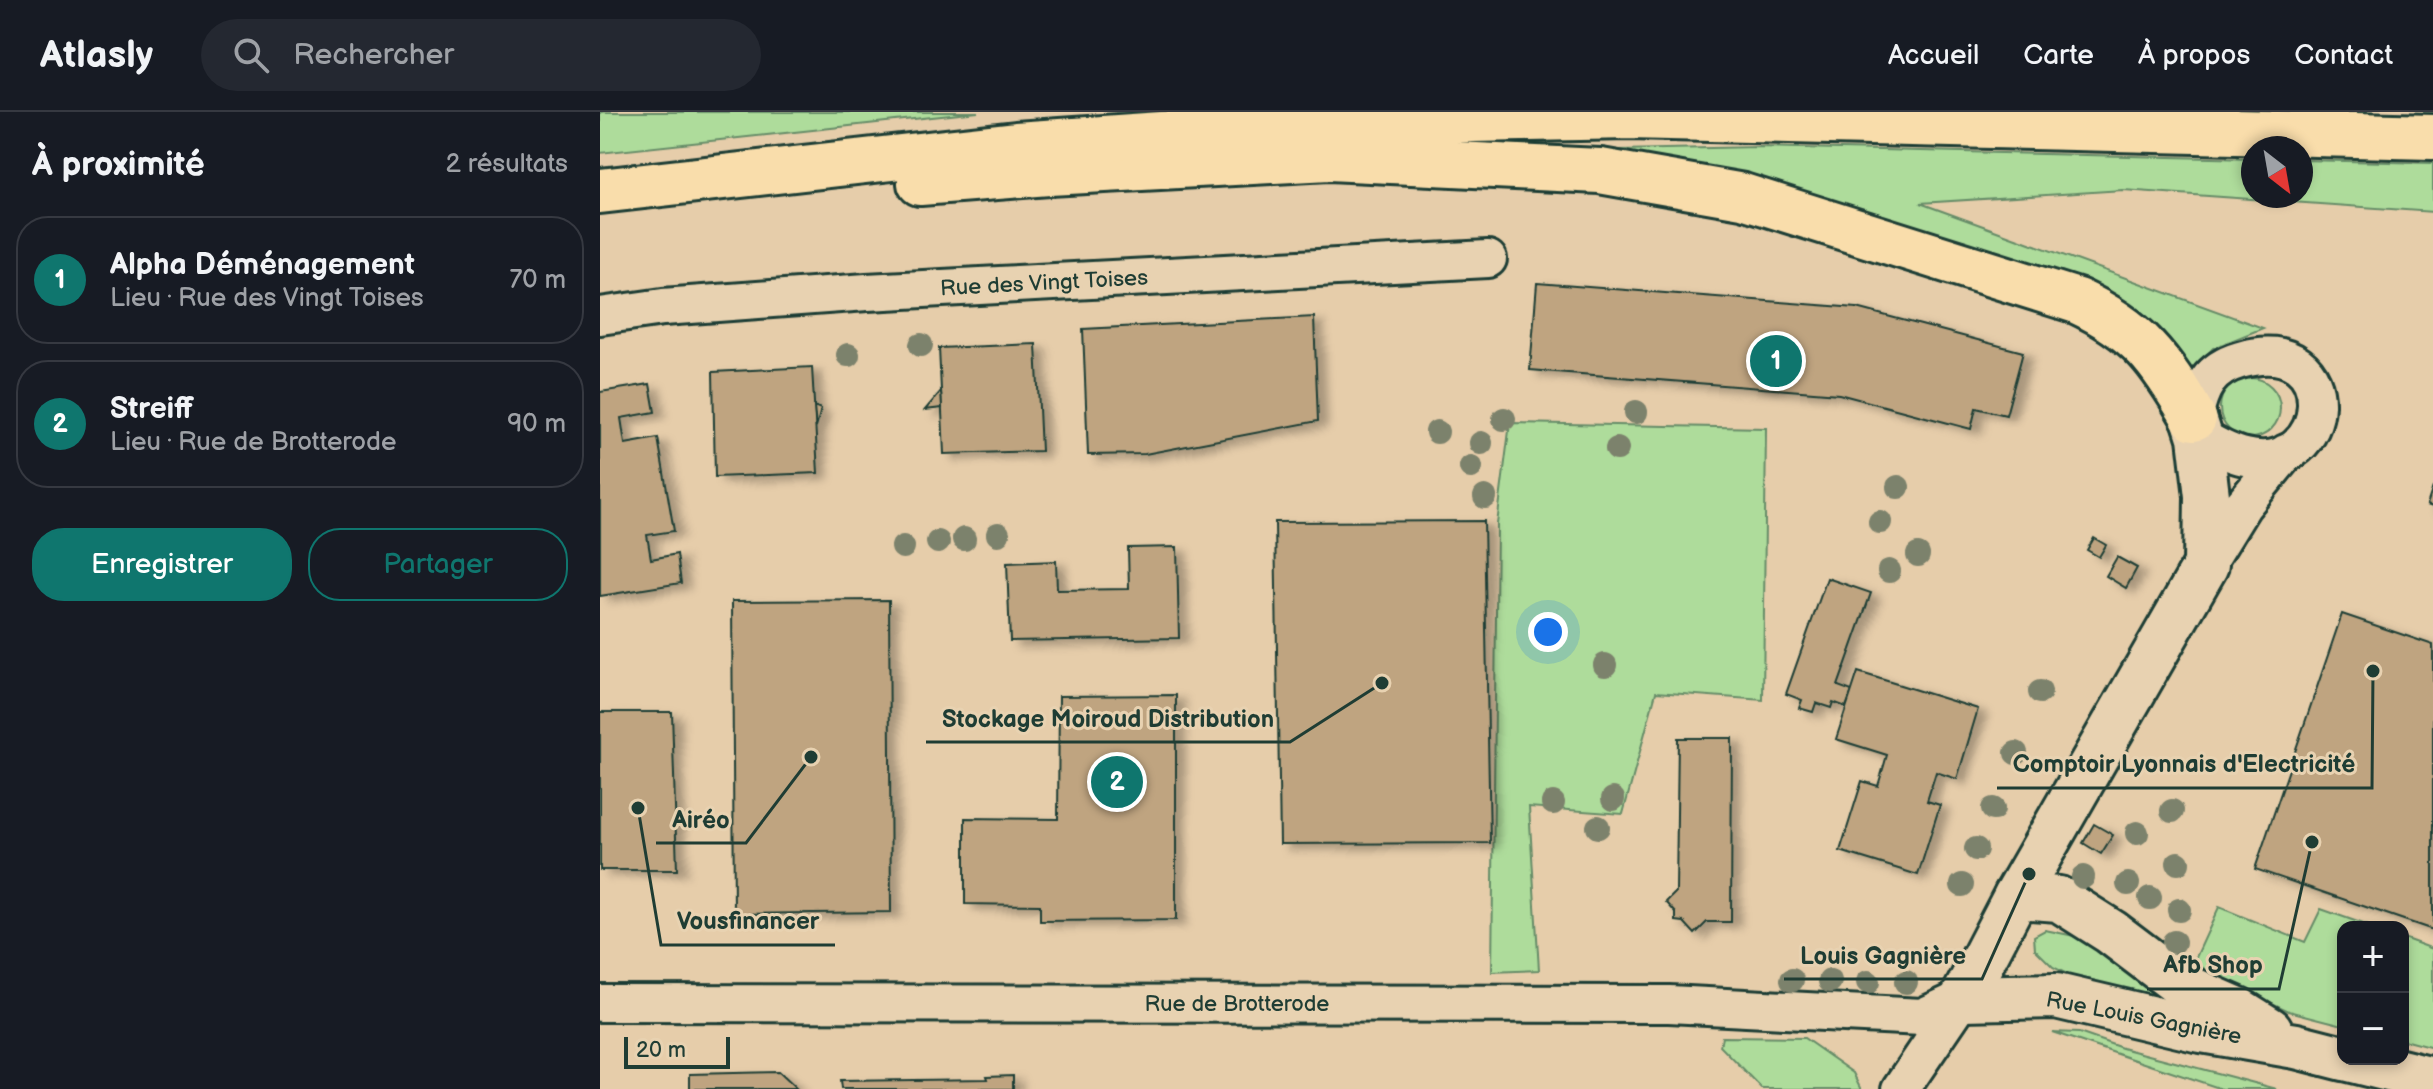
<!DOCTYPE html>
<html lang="fr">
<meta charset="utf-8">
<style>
body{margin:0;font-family:"Balsamiq Sans",sans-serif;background:#242831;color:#f1f3f6}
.controls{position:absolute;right:24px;bottom:24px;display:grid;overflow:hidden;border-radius:16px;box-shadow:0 4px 12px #0003}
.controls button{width:72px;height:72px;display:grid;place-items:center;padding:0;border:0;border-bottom:2px solid #363941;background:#171b24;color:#f1f3f6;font:40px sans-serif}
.compass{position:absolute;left:1641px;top:24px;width:72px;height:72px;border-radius:50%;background:#171b24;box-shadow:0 4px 12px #0003;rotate:149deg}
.scale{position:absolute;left:24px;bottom:20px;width:106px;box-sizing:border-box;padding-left:8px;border:4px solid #1f3d34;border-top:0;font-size:22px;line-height:28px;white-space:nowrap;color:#1f3d34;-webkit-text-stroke:6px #e8d2b1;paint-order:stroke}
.you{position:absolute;left:948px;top:520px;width:28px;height:28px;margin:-20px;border:6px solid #fff;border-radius:50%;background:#1a73e8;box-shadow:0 0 0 12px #1a73e833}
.badge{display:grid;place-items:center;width:52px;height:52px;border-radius:50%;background:#0f766e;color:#fff;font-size:26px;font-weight:700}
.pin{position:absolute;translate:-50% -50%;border:4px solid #fff;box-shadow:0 2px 8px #0006}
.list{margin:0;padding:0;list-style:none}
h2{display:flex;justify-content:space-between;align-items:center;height:104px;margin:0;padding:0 32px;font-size:34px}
h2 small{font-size:26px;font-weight:400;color:#9ea1a6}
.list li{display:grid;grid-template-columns:52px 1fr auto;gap:24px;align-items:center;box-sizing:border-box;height:128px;margin:0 16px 16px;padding:0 16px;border:2px solid #363941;border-radius:32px}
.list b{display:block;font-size:30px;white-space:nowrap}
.list p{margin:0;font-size:26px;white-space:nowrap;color:#9ea1a6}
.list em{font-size:26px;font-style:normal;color:#9ea1a6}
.actions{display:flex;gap:16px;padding:24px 32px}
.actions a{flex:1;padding:18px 0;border:2px solid #0f766e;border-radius:32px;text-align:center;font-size:28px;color:#0f766e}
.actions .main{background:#0f766e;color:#fff}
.icon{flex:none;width:44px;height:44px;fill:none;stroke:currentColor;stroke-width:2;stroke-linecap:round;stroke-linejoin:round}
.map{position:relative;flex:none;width:1833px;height:977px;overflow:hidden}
header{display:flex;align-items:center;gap:48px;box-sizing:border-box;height:112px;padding:0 40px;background:#171b24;border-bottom:2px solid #363941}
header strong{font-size:38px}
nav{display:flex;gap:44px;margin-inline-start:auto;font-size:28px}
.search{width:560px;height:72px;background:#242831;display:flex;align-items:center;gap:20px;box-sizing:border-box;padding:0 28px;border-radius:44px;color:#9ea1a6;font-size:30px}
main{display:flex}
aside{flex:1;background:#171b24}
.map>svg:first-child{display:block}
.grass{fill:#aedc9b;stroke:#668c68;stroke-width:2}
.building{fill:#bfa480;stroke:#1f3d34;stroke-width:2;filter:url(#shadow)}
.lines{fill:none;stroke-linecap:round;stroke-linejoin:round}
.minor-casing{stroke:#1f3d34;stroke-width:42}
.tertiary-casing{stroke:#1f3d34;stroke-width:50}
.trunk-casing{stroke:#1f3d34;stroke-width:50}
.minor{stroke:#e8d2b1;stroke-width:36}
.tertiary{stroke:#e8d2b1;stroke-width:44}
.trunk{stroke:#f9ddab;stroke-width:44}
.tree{fill:#7c826c}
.labels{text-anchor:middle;stroke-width:6;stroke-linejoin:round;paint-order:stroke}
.street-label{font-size:22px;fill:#1f3d34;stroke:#e8d2b1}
.leader{fill:none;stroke:#1f3d34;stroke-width:3}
.callout-dot{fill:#1f3d34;stroke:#e8d2b1;stroke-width:3}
.callout-label{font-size:24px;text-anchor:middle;font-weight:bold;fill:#1f3d34;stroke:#e8d2b1;stroke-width:6;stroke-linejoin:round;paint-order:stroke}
</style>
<header>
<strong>Atlasly</strong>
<div class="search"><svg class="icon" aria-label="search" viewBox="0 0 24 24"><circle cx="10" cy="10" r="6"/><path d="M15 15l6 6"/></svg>Rechercher</div>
<nav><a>Accueil</a><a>Carte</a><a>À propos</a><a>Contact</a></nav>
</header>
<main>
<aside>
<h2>À proximité<small>2 résultats</small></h2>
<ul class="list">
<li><span class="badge">1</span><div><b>Alpha Déménagement</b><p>Lieu · Rue des Vingt Toises</p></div><em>70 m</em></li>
<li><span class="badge">2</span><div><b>Streiff</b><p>Lieu · Rue de Brotterode</p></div><em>90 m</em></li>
</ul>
<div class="actions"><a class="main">Enregistrer</a><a>Partager</a></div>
</aside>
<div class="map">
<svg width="1833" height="977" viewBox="0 0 1833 977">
<defs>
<filter id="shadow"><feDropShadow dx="9" dy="5" stdDeviation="4" flood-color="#0004"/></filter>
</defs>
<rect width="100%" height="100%" fill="#e6cdaa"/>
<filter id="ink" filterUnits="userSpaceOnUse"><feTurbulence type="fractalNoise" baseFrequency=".0125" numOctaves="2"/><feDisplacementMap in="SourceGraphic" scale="16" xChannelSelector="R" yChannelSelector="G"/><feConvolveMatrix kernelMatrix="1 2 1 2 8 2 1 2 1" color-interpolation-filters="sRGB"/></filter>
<g filter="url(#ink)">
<g class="grass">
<polygon points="0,0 378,0 0,41"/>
<polygon points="1158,35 1653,47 1653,84 1701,84 1701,48 1833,51 1833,100 1523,78 1320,91 1663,216 1613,236 1587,264 1541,204 1505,178 1469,165 1019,38"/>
<circle cx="1650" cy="296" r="30"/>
<polygon points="910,311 1166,316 1163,588 1056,580 1023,702 929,695 939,858 892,860 897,412"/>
<polygon points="1619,795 1705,830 1721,797 1772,815 1743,815 1743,913 1689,899 1592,854"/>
<polygon points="1445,818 1489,827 1589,898 1473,865 1453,855 1435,837 1434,824"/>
<polygon points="1803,826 1833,837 1833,936 1803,928"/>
<polygon points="1452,920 1479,921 1522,936 1677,977 1622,977"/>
<polygon points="1122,925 1204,926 1254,961 1262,977 1162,977 1120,934"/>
</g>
<g class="building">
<polygon points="937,171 1257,196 1423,240 1406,303 1376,296 1371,317 1239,282 930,258"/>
<polygon points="714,205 718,309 545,342 488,343 483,217"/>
<polygon points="436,232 441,339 344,342 339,236"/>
<polygon points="212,255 218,361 115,365 113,260"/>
<polygon points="50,272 55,300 21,306 25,332 58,326 74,419 47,423 51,447 77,442 81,471 0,484 0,280"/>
<polygon points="341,279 342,296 325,298"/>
<polygon points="214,294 221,297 216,315"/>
<polygon points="1833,375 1833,395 1827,393"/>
<polygon points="884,409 890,731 680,732 675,410"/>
<polygon points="1494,426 1506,433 1499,445 1487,438"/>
<polygon points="577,435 579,526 410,529 407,451 456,449 457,478 529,477 528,436"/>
<polygon points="1517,445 1537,456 1526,476 1506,464"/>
<polygon points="1227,466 1271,481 1238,574 1252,579 1246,595 1233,590 1231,596 1216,591 1213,600 1199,596 1202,588 1186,582"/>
<polygon points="289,488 291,800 134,802 132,489"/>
<polygon points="1742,502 1833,533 1833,818 1655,757"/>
<polygon points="1258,560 1378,597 1357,667 1336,660 1327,689 1340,693 1318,763 1240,739 1262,669 1278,674 1287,643 1236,627"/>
<polygon points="576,583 576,808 440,809 440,793 365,792 365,706 458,707 459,584"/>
<polygon points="0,600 72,600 77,758 0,758"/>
<polygon points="1078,626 1132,626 1131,810 1107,810 1095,822 1084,810 1076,809 1076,801 1066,790 1076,780"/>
<polygon points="1494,712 1513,723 1501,742 1483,731"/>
<polygon points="178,960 196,977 90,977 90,962"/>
<polygon points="413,963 413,977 241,977 240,969 388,967 387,964"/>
</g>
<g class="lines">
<defs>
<g id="minor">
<polyline points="0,204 63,195 267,180 888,147"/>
<path d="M1594 306C1600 276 1609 257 1640 248 1747 217 1734 367 1645 345 1629 342 1614 333 1600 325"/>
<polyline points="1606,453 1643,393 1686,341"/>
<polyline points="0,891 1069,892 1322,905 1363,886"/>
<polyline points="1301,977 1362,887"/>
</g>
<g id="tertiary">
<polyline points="1594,306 1600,325 1607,384 1606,453 1416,784 1363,886 1456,884 1596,917 1696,934 1743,946"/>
<polyline points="1416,784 1459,787 1511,820 1581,873 1638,898 1670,918"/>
<polyline points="1748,947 1833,968"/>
</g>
<g id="trunk">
<path d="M320 71 449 61 729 46 1000 59 1143 84 1477 189C1539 218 1560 247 1594 306"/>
<polyline points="0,79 416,32 722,11 1030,5 1833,25"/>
</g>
</defs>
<use href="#minor" class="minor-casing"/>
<use href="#tertiary" class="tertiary-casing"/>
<use href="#trunk" class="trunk-casing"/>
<use href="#minor" class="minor"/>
<use href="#tertiary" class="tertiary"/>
<use href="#trunk" class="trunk"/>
</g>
<g class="tree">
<circle cx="321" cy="233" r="12"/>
<circle cx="248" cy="243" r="12"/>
<circle cx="1036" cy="300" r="12"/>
<circle cx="904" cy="307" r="12"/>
<circle cx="837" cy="320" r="12"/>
<circle cx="881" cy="331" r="12"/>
<circle cx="1017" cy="337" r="12"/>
<circle cx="871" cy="355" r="12"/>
<circle cx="1298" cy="375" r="12"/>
<circle cx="885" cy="385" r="12"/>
<circle cx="1280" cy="410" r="12"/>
<circle cx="398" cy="422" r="12"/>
<circle cx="364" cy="427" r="12"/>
<circle cx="338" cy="430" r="12"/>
<circle cx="303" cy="435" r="12"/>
<circle cx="1318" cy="443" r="12"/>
<circle cx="1289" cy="459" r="12"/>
<circle cx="1005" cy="553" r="12"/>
<circle cx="1440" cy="580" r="12"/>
<circle cx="1416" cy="641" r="12"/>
<circle cx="1013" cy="687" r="12"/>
<circle cx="953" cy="691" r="12"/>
<circle cx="1393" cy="697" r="12"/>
<circle cx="1572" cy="699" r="12"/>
<circle cx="998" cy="715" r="12"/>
<circle cx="1537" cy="721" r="12"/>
<circle cx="1376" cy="737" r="12"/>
<circle cx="1578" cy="751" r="12"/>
<circle cx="1483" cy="765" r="12"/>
<circle cx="1528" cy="772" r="12"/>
<circle cx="1362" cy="773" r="12"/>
<circle cx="1550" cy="786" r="12"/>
<circle cx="1579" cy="798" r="12"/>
<circle cx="1574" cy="830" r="12"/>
<circle cx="1192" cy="868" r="12"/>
<circle cx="1230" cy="869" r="12"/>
<circle cx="1268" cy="870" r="12"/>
<circle cx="1306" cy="870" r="12"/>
</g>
</g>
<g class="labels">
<g class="street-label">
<text transform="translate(444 170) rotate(-3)" y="8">Rue des Vingt Toises</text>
<text x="637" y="899">Rue de Brotterode</text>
<text transform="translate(1544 905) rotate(11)" y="8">Rue Louis Gagnière</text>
</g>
</g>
<path class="leader" d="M782 571L690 630H326M1773 559L1772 676H1397M211 645L146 731H56M38 696L61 833H235M1429 762L1382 867H1184M1712 730L1679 877H1547"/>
<g class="callout-dot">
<circle cx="782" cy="571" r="8"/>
<circle cx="1773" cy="559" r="8"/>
<circle cx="211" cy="645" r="8"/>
<circle cx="38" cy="696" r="8"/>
<circle cx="1429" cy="762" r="8"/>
<circle cx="1712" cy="730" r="8"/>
</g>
<g class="callout-label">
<text x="508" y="615">Stockage Moiroud Distribution</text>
<text x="1584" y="660">Comptoir Lyonnais d'Electricité</text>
<text x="101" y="716">Airéo</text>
<text x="148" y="817">Vousfinancer</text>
<text x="1283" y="852">Louis Gagnière</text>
<text x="1613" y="861">Afb Shop</text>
</g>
</svg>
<div class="controls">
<button>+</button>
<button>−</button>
</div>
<svg class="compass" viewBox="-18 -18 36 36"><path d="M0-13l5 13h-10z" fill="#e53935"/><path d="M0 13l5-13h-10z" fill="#9ea1a6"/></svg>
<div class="scale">20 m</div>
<div class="you"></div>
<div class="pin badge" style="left:1176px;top:249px">1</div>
<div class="pin badge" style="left:517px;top:670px">2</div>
</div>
</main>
